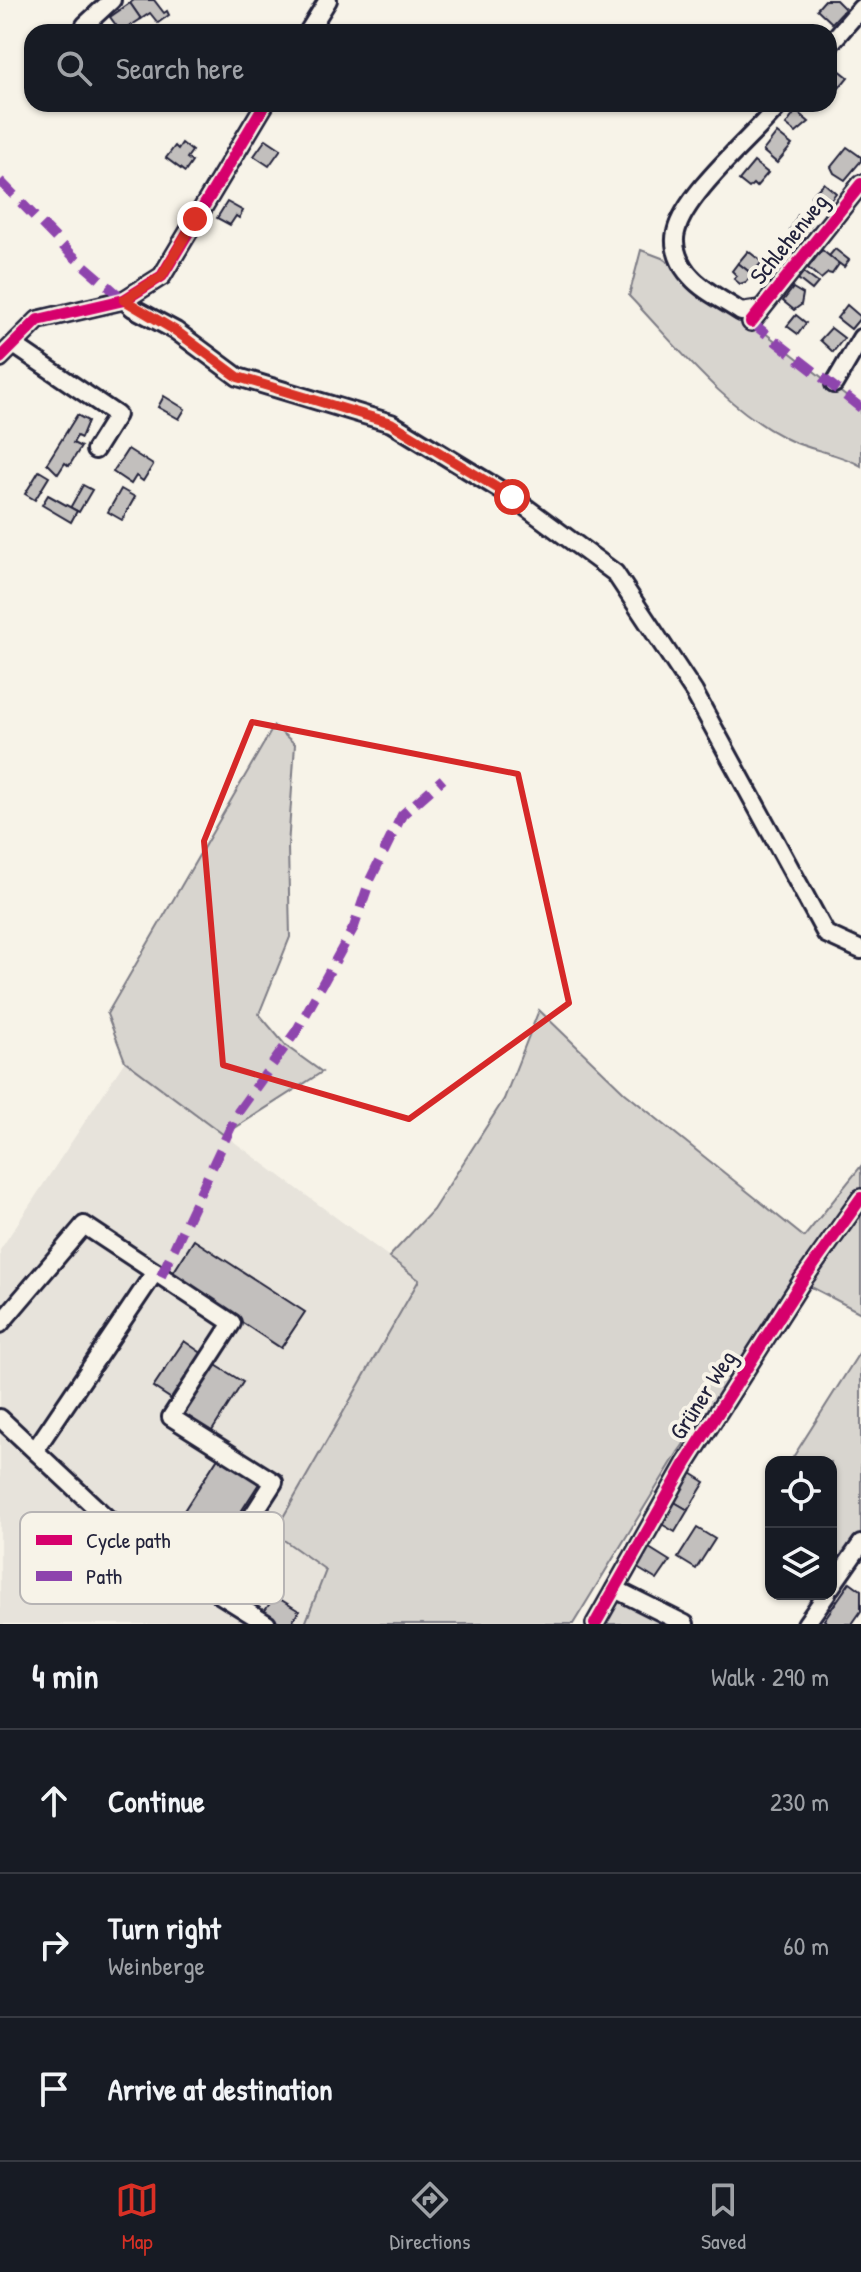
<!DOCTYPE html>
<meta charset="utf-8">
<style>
body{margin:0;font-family:"Patrick Hand",sans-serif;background:#20242c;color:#f1f3f6}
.controls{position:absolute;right:24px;bottom:24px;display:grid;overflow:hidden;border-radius:16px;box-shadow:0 2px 6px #0004}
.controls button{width:72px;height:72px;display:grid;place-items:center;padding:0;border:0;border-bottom:2px solid #363941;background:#171b24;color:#f1f3f6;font:40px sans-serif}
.stop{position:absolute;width:24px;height:24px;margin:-18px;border:6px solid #d93025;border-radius:50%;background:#fff}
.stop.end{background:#d93025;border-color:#fff;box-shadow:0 2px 8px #0008}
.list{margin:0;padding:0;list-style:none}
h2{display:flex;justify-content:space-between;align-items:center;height:104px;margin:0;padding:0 32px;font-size:34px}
h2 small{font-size:26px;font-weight:400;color:#9ea1a6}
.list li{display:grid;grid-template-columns:52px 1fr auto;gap:24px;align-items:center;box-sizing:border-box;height:144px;padding:0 32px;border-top:2px solid #363941}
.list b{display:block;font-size:30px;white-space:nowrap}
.list p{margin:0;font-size:26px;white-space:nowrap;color:#9ea1a6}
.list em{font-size:26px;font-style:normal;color:#9ea1a6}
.icon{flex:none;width:44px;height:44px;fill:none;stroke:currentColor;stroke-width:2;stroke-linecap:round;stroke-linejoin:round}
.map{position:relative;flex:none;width:861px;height:1624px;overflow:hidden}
.search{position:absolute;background:#171b24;box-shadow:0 2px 6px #0004;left:24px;right:24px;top:24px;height:88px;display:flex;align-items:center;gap:20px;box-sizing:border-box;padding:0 28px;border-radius:24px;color:#9ea1a6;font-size:30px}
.sheet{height:536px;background:#171b24}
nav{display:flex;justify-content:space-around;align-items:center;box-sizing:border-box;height:112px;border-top:2px solid #363941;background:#171b24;font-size:22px;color:#9ea1a6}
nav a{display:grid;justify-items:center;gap:4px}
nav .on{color:#d93025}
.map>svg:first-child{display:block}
.built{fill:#e7e3db}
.green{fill:#d8d5cf;stroke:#7d7c85;stroke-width:2}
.building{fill:#c2bfbd;stroke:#22223b;stroke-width:2}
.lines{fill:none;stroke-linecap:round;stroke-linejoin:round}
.minor-casing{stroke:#22223b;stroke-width:22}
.minor{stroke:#f7f3e8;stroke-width:16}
.quiet{stroke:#8e44ad;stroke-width:10;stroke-dasharray:20 10;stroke-linecap:butt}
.cycleway-casing{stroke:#f7f3e8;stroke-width:17}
.cycleway{stroke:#d6006c;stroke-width:12}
.route{stroke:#d93025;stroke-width:10}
.marked{fill:none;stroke:#d62828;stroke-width:6;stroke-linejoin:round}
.labels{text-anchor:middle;stroke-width:8;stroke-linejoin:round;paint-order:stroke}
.street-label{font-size:24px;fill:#22223b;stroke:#f7f3e8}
.key{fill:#f7f3e8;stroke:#b7b4b4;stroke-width:2}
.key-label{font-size:22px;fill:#22223b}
</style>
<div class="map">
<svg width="861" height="1624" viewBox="0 0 861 1624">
<rect width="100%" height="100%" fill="#f7f3e8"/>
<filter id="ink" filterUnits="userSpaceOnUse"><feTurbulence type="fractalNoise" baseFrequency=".0125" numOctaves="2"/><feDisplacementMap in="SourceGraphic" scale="16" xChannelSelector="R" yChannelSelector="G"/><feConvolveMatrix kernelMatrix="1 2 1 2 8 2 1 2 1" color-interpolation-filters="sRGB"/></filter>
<g filter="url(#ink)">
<polygon class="built" points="125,1061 419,1279 274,1533 326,1570 305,1624 0,1624 0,1250"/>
<g class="green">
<path d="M641 250 662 258 751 322 861 408V466C838 452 809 451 785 438 722 406 677 346 629 296Z"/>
<polygon points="274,726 295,744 288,847 290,937 259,1014 286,1046 322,1072 224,1135 125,1061 107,1014"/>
<polygon points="539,1010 625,1093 804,1237 861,1166 861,1313 802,1282 678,1452 573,1624 305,1624 326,1570 274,1533 419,1280 389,1257 433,1210 504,1099"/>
<polygon points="861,1350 861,1543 845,1566 831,1558 831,1462 790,1462"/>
<polygon points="615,1589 685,1624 598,1624"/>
</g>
<g class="building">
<polygon points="134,0 154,0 164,13 167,11 169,15 158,23 150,13 141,19 130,3"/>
<polygon points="825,0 836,0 845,9 832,23 817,9"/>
<polygon points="130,3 141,19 121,32 110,17"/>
<polygon points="829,62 848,77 839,88 829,80"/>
<polygon points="796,111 809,122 796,133 786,125"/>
<polygon points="777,133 792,145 777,163 763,151"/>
<polygon points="266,139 281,149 269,166 254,156"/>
<polygon points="182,143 192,151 187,158 192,162 185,172 166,158 175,146 178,149"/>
<polygon points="847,147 861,157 861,161 845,180 834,173 831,167"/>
<polygon points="754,162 768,173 756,187 753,184 749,188 739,180"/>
<polygon points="824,183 836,193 824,208 811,196"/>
<polygon points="227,202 243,211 239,218 236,216 230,225 217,218"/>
<polygon points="798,215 811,224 801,238 790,230"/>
<polygon points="835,249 849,260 844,267 829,256"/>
<polygon points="822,250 839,264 832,274 828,273 821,279 808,268"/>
<polygon points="748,251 762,262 752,274 738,263"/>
<polygon points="738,263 752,274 746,282 740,284 734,279 737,276 732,271"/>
<polygon points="803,272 818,283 812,290 798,279"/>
<polygon points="793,288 803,294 801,305 794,310 783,301"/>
<polygon points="847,305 861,317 851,329 837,318"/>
<polygon points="796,315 806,323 798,334 787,326"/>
<polygon points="831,328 844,338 833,352 820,340"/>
<polygon points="164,396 185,409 179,419 158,407"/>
<polygon points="77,415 88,421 81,438 77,436 73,443 81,447 69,466 65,463 58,474 47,463"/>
<polygon points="128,449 153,465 143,481 136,476 131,484 113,472"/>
<polygon points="39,471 49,477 35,500 25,494"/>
<polygon points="83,485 92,490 79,512 70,508"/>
<polygon points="121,489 135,497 122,520 108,512"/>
<polygon points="48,495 77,511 71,522 42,505"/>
<polygon points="194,1240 305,1312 281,1348 171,1276"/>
<polygon points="184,1341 203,1354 173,1400 153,1387"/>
<polygon points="214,1364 243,1382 210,1434 181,1417"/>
<polygon points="219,1456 260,1482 210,1560 169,1534"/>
<polygon points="686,1470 705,1482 688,1510 669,1499"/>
<polygon points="671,1500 688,1510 675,1532 658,1522"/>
<polygon points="697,1528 715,1539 696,1569 678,1558"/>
<polygon points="646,1546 670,1561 657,1580 634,1566"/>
<polygon points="850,1582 861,1590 861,1611 852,1624 830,1624 824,1620"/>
<polygon points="275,1596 299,1611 291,1624 282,1624 264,1612"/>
</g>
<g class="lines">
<defs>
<g id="minor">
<polyline points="85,25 112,0"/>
<polyline points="308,32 328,0"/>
<polyline points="829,45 861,8"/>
<polyline points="124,300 133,308 176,331 238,377 391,423 512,497 615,573 694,692 826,934 861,950"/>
<path d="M761 309 741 312C725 301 703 291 691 277 680 266 672 247 676 232 685 193 754 136 780 104"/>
<polyline points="751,322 861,184"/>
<polyline points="14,345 117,415 95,450"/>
<polyline points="0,358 38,320 124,300 162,276 265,104"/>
<polyline points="834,384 861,338"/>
<polyline points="0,1324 84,1225 232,1323 171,1417 274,1482 207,1587"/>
<polyline points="0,1418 126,1536 267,1624"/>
<polyline points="35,1450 155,1272"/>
<polyline points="831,1587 861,1544"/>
<polyline points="615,1589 685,1624"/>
<polyline points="595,1624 686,1463 802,1281 861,1198"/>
<polyline points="806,1624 827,1594"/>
</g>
</defs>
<use href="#minor" class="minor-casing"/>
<use href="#minor" class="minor"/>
<g class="quiet">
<polyline points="0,181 72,255 124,300"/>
<polyline points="751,322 861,408"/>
<polyline points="161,1276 238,1112 297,1030 354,927 370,880 402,815 443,779"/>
</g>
<defs>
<g id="cycleway">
<polyline points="751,322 861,184"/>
<polyline points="0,358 38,320 124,300 162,276 265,104"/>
<polyline points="595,1624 686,1463 802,1281 861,1198"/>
</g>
</defs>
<use href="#cycleway" class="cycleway-casing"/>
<use href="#cycleway" class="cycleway"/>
</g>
</g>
<g class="lines" filter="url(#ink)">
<polyline class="route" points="195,219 162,276 124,300 176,331 238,377 391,423 512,497"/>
</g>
<path class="marked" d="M252 722 518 774 569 1003 409 1119 223 1065 204 841Z"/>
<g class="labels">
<g class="street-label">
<text transform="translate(789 239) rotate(-51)" y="8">Schlehenweg</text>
<text transform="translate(703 1395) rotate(-57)" y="8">Grüner Weg</text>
</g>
</g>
<rect x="20" y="1512" width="264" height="92" rx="12" class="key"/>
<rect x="36" y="1535" width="36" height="10" fill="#d6006c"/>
<rect x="36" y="1571" width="36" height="10" fill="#8e44ad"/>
<g class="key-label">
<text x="86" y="1548">Cycle path</text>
<text x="86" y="1584">Path</text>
</g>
</svg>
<div class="controls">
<button><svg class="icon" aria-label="locate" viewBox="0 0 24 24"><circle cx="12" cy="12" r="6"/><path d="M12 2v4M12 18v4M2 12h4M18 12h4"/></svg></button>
<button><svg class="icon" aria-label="layers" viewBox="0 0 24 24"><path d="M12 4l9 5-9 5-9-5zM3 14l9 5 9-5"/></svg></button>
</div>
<div class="stop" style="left:512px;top:497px"></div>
<div class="stop end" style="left:195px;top:219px"></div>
<div class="search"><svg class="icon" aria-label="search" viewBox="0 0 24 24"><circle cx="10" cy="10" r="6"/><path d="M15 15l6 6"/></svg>Search here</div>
</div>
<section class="sheet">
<h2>4 min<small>Walk · 290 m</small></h2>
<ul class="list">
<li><svg class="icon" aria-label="ahead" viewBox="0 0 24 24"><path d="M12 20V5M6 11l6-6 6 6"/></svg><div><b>Continue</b></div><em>230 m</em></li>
<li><svg class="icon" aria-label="right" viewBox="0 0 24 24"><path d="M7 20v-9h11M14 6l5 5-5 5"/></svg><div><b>Turn right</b><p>Weinberge</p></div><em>60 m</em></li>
<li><svg class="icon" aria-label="arrive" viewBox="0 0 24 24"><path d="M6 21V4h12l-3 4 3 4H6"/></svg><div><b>Arrive at destination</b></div></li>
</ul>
</section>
<nav>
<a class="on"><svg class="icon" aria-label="map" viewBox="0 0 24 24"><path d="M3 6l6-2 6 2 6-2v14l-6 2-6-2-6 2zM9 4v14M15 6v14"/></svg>Map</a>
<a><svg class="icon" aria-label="directions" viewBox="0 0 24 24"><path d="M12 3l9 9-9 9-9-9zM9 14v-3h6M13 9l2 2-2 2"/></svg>Directions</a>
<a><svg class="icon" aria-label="saved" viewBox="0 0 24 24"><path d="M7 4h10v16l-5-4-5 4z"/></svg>Saved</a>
</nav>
